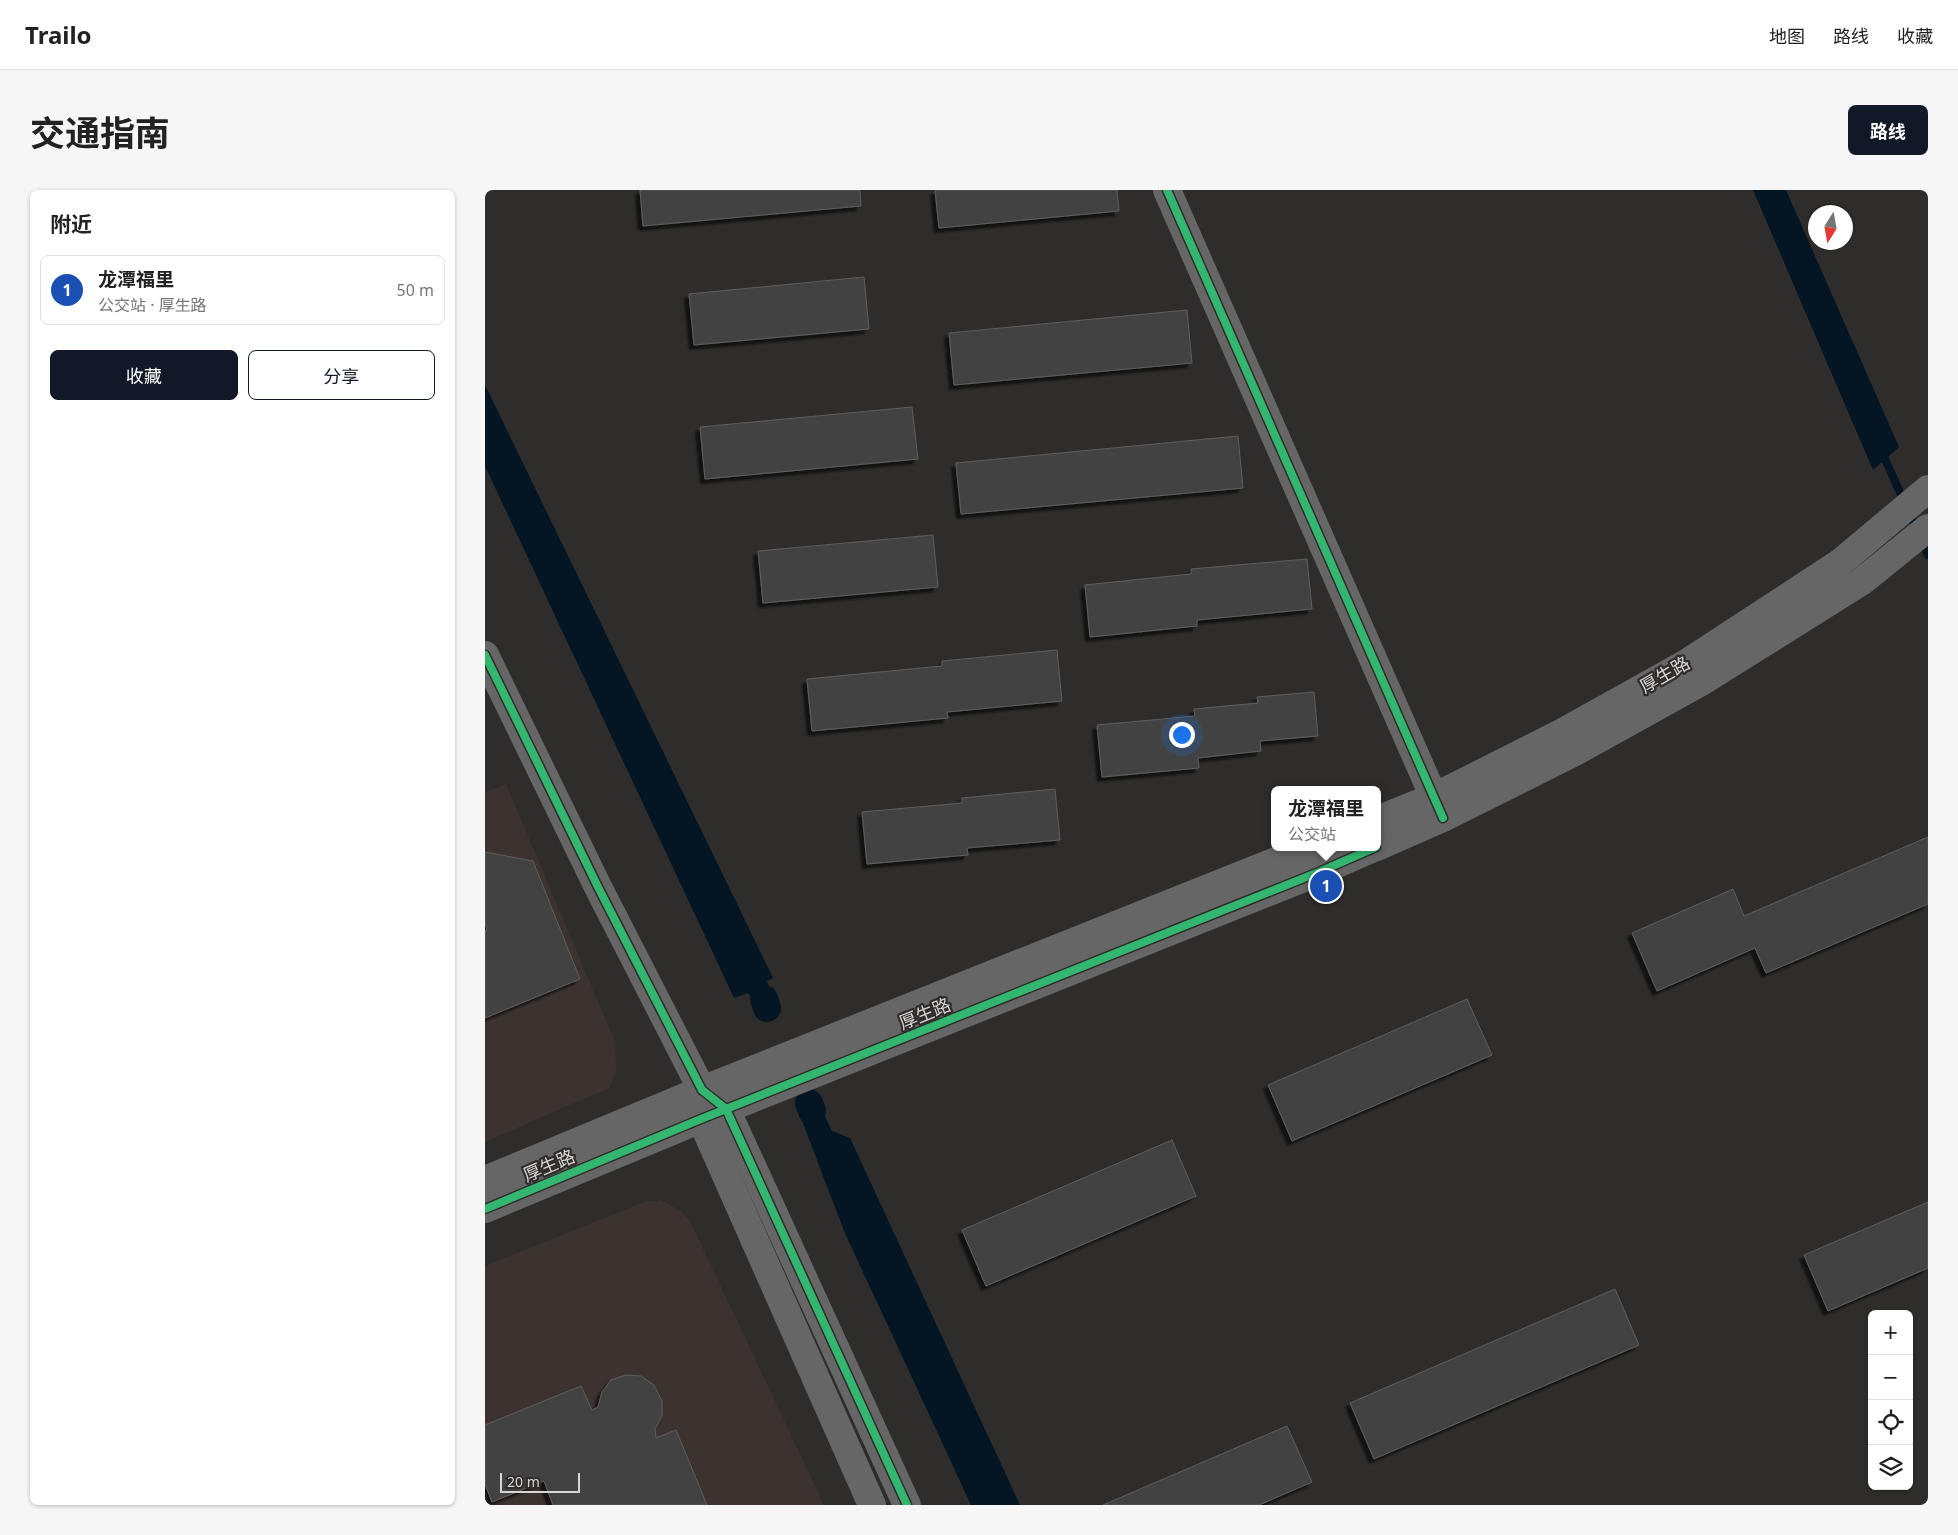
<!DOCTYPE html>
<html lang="zh">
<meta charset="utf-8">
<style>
body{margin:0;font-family:"Noto Sans","Noto Sans SC",sans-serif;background:#f6f6f6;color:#222}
.controls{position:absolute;right:15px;bottom:15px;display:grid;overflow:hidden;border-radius:8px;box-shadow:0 1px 4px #0004}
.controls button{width:45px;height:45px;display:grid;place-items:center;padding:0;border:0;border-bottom:1px solid #e0e0e0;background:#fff;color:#222;font:25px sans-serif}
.compass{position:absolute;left:1323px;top:15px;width:45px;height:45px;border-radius:50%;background:#fff;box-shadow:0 1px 4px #0004;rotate:191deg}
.scale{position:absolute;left:15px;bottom:12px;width:80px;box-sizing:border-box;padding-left:5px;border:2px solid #d7d4d4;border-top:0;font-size:14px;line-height:18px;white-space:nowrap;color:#d7d4d4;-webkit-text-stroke:4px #2f2c2b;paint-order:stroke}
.you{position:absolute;left:696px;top:544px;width:18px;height:18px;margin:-12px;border:4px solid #fff;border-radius:50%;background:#1a73e8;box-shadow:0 0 0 8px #1a73e833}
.badge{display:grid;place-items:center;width:32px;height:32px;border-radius:50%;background:#111827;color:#fff;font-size:16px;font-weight:700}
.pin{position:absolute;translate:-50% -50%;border:2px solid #fff;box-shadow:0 1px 5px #0006}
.popup{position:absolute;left:786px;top:596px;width:110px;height:65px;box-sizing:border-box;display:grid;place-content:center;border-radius:8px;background:#fff;filter:drop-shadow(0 1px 4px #0005);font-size:16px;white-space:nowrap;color:#767676}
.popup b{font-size:19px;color:#222}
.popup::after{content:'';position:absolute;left:50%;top:100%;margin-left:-10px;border:10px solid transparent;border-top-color:#fff}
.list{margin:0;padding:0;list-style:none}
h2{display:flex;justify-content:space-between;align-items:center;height:65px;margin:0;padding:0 20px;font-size:21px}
h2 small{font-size:16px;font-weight:400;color:#767676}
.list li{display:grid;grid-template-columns:32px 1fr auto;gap:15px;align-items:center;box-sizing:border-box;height:70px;margin:0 10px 10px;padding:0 10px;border:1px solid #e0e0e0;border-radius:8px}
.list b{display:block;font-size:19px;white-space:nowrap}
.list p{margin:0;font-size:16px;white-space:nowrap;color:#767676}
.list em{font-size:16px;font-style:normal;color:#767676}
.actions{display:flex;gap:10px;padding:15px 20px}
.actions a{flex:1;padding:11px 0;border:1px solid #111827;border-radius:8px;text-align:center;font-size:18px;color:#111827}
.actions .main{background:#111827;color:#fff}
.icon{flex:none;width:28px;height:28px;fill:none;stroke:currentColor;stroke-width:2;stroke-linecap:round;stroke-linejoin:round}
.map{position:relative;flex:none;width:1443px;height:1315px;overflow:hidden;border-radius:8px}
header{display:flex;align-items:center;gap:30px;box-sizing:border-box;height:70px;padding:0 25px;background:#fff;border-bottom:1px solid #e0e0e0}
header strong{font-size:24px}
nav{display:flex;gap:28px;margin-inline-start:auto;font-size:18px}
.intro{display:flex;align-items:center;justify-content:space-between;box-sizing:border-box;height:120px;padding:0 30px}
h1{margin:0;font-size:35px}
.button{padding:12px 22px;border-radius:8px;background:#111827;color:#fff;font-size:18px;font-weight:700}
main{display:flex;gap:30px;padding:0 30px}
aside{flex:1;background:#fff;border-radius:8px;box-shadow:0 1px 4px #0004}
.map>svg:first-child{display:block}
.built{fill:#3c3330}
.water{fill:#041623}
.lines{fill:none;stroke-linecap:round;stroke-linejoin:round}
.stream{stroke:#041623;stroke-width:8}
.canal{stroke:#041623;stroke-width:28}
.building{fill:#434242;stroke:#5f5e5e;filter:url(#shadow)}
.minor{stroke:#676666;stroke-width:28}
.cycleway-casing{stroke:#2f2c2b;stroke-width:11}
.cycleway{stroke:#33b770;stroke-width:8}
.labels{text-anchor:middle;stroke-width:4.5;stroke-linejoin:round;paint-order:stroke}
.street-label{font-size:18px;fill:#d7d4d4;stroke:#2f2c2b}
</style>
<header>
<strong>Trailo</strong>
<nav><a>地图</a><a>路线</a><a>收藏</a></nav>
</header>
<div class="intro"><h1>交通指南</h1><a class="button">路线</a></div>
<main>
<aside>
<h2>附近<small></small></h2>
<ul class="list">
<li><span class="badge" style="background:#1a4fb4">1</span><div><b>龙潭福里</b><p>公交站 · 厚生路</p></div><em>50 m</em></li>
</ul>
<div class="actions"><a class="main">收藏</a><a>分享</a></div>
</aside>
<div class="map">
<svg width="1443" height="1315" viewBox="0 0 1443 1315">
<defs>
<filter id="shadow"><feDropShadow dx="-4.5" dy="4.5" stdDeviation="1" flood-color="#0009"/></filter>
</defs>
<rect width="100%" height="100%" fill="#2e2d2c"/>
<g class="built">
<polygon points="21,594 130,852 131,883 124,898 0,952 0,603"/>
<polygon points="176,1010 197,1022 205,1031 339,1315 0,1315 0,1076 159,1012"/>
</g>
<g class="water">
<polygon points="1268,0 1301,0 1414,257 1388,280"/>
<polygon points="0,195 288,788 282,791 287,804 271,814 263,803 249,808 0,276"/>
<polygon points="335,916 347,941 365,948 535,1315 486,1315 359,1041 316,928"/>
</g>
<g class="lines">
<polyline class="stream" points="1396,260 1443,365"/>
<g class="canal">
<polyline points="279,809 282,818"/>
<polyline points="324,913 327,921"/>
</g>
</g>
<g class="building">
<polygon points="155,0 375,0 376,16 158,36"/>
<polygon points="450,0 632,0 634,21 454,38"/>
<polygon points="379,87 384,139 209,155 204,104"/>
<polygon points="702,120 707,173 469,195 464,143"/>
<polygon points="427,217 433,269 220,289 215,237"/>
<polygon points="753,246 758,298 476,324 471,273"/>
<polygon points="448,345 453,397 278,413 273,361"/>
<polygon points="822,369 827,419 712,430 712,436 605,447 600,395 706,384 706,379"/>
<polygon points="572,460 577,511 462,522 463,528 327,541 322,489 457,476 457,471"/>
<polygon points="829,502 833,546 775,551 776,561 713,568 714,578 617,587 612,535 710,526 709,519 773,513 772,507"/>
<polygon points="570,599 575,650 482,658 483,665 382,674 377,622 477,613 477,608"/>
<polygon points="1443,647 1443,714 1281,783 1270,758 1172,801 1147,743 1248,699 1259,726"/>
<polygon points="0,662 48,671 95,789 0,828 0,741 2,740 0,733"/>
<polygon points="982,809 1007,865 807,951 783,895"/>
<polygon points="687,950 711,1006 501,1096 477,1040"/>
<polygon points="1443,1012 1443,1078 1343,1121 1319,1065"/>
<polygon points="1130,1099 1154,1155 889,1269 865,1213"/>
<polygon points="141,1185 156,1186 169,1195 177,1211 177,1226 170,1239 171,1248 191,1240 222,1315 68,1315 59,1291 7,1312 0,1294 0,1235 96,1196 107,1220 113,1217 117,1202 126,1190"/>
<polygon points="802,1236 827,1292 774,1315 618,1315"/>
</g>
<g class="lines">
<g class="minor">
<polyline points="682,0 958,628"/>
<polyline points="0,465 113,697 217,900 241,919 422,1315"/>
<polyline points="892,630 949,607 1078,542 1200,474 1356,372 1443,299"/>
<polyline points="892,657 958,628 1090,562 1218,491 1376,392 1443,338"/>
<polyline points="216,912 216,929 387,1315"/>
<polyline points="0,990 217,900 826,657"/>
<polyline points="0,1019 216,929 834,682 891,657"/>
</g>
<defs>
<g id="cycleway">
<polyline points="682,0 958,628"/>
<polyline points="0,465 113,697 217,900 241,919 422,1315"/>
<polyline points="0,1019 216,929 834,682 891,657"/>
</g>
</defs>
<use href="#cycleway" class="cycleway-casing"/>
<use href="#cycleway" class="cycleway"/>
</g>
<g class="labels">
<g class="street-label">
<text transform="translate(1180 485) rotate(-30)" y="6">厚生路</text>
<text transform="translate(440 824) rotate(-22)" y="6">厚生路</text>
<text transform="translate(64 976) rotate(-23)" y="6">厚生路</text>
</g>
</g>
</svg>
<div class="controls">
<button>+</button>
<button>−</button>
<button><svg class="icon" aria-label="locate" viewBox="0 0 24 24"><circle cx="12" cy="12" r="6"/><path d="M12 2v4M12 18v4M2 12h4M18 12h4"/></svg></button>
<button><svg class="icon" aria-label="layers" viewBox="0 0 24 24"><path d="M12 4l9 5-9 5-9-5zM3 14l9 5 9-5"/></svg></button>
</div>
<svg class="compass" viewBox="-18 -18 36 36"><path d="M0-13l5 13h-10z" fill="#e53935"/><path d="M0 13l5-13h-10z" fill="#767676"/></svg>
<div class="scale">20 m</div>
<div class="you"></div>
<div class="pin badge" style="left:841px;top:696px;background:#1a4fb4">1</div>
<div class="popup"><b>龙潭福里</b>公交站</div>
</div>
</main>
